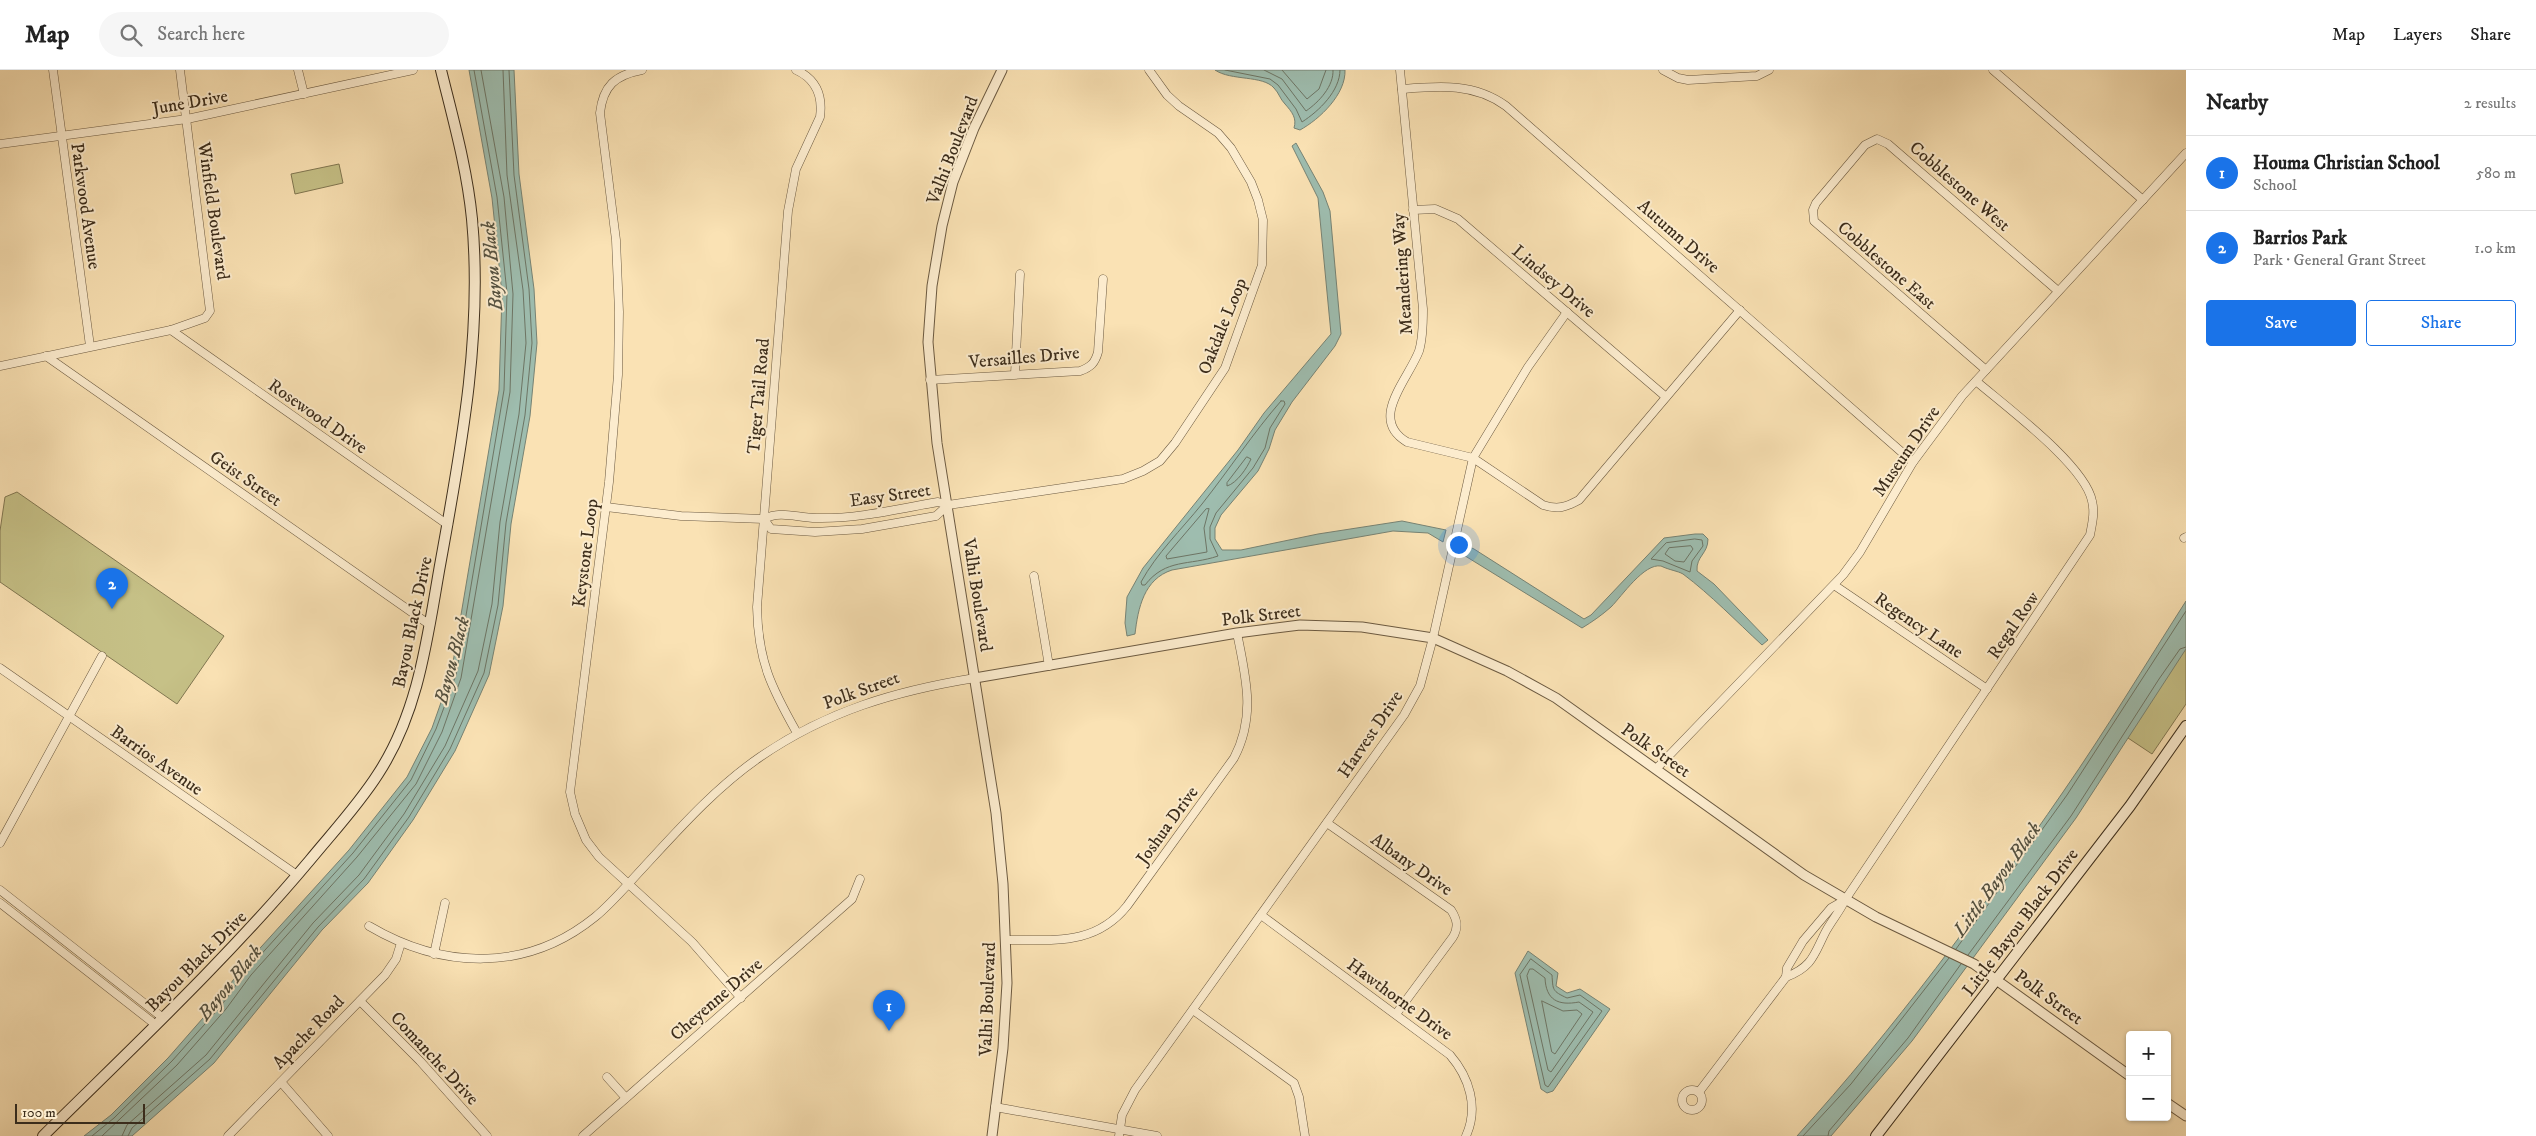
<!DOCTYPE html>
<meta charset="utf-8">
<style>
body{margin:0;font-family:"IM FELL DW Pica",serif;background:#f6f6f6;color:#222}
.controls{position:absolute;right:15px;bottom:15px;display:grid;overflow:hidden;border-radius:5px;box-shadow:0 1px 4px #0004}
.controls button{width:45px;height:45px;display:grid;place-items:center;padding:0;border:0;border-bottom:1px solid #e0e0e0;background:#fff;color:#222;font:25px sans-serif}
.scale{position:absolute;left:15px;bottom:12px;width:130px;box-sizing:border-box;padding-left:5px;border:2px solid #3c2d1b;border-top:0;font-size:14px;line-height:18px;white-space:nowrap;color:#3c2d1b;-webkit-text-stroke:4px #fcecce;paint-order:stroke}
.you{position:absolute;left:1458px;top:474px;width:18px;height:18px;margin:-12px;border:4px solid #fff;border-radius:50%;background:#1a73e8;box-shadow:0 0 0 8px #1a73e833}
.badge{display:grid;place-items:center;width:32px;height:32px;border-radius:50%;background:#1a73e8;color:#fff;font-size:16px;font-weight:700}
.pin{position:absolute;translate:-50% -41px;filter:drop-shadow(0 1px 2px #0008)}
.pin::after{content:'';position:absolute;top:26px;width:18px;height:15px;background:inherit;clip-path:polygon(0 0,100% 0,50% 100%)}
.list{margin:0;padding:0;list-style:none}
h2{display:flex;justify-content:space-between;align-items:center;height:65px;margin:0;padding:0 20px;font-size:21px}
h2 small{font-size:16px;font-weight:400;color:#767676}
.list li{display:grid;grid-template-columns:32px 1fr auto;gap:15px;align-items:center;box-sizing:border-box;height:75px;padding:0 20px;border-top:1px solid #e0e0e0}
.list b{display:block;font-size:19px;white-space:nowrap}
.list p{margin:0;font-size:16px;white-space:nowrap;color:#767676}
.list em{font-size:16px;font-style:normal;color:#767676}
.actions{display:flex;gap:10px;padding:15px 20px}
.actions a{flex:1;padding:11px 0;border:1px solid #1a73e8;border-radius:5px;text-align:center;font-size:18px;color:#1a73e8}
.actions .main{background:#1a73e8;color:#fff}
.icon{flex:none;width:28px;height:28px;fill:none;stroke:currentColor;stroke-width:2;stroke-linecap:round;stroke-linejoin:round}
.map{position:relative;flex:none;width:2186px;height:1066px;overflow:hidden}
header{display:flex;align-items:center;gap:30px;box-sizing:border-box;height:70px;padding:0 25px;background:#fff;border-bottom:1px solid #e0e0e0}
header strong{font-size:24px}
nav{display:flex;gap:28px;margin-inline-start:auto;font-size:18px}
.search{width:350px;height:45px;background:#f6f6f6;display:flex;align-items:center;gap:12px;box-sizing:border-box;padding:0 18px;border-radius:28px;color:#767676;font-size:19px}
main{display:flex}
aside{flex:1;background:#fff}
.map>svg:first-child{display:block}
.green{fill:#c6c187;stroke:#817751}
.water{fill:#9ebdaf;stroke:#778374}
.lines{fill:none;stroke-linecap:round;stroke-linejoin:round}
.shore{stroke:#6d7565;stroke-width:1}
.minor-casing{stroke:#6c5a41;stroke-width:9}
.tertiary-casing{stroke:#6c5a41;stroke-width:11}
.secondary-casing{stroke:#3c2d1b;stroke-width:12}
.minor{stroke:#fcecce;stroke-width:8}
.tertiary{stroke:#fcecce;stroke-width:9}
.secondary{stroke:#fcecce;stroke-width:10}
.labels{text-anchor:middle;stroke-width:4;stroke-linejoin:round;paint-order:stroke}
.street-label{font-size:18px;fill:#3c2d1b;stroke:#fcecce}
.water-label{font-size:19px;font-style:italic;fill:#545140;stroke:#fcecce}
</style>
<header>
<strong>Map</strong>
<div class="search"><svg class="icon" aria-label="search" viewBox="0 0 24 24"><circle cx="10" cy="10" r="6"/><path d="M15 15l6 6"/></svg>Search here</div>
<nav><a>Map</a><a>Layers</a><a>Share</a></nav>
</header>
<main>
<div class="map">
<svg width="2186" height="1066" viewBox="0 0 2186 1066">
<rect width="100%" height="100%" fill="#fae2b4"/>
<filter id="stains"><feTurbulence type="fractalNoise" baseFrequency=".004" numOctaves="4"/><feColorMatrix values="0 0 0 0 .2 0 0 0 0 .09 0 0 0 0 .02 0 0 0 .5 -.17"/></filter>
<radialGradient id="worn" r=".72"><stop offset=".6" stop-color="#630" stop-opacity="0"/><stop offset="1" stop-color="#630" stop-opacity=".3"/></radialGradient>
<g class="green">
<polygon points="339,94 343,113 295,124 291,104"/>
<polygon points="17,422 224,566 177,634 0,512 0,461 5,427"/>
<polygon points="2186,571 2186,634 2152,684 2122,664"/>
</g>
<g class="water">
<polygon points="469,0 514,0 519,104 534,219 537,273 530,346 511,454 503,536 489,605 455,681 413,750 368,813 322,860 214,993 132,1066 84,1066 111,1045 168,988 217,932 242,898 349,780 407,707 432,658 451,604 499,320 502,224 492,128"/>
<path d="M1215 0H1345C1346 24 1320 49 1300 60L1294 58C1297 48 1292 42 1285 34 1280 29 1279 23 1274 18 1263 5 1231 11 1215 0Z"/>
<path d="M1296 73 1323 122 1330 141 1341 264 1335 276 1292 332 1275 360 1269 379 1258 401 1221 445 1215 458V469L1222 480H1241L1318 464 1402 451 1446 460 1443 472 1428 463 1393 461 1172 500C1144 509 1138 538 1135 564L1127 566 1125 553 1127 527 1143 498 1238 380 1264 343 1331 264 1318 128 1292 76Z"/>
<path d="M1695 464H1703L1708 469C1708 484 1696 486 1697 501L1714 514 1768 570 1762 575C1736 551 1711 525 1683 504 1678 501 1669 500 1661 496 1644 493 1622 526 1611 537 1602 545 1592 552 1582 558L1462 484 1465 475 1474 479 1584 549 1591 545 1664 468Z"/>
<path d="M2186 531V579L2076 748 1912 971 1831 1066H1797C1894 959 1981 841 2063 722 2106 660 2145 595 2186 531Z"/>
<polygon points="1528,881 1558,903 1556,916 1567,923 1580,919 1610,939 1553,1021 1547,1023 1541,1019 1515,903"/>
</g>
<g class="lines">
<g class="shore">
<path d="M1225 0 1270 9 1278 15 1296 39 1302 52C1319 41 1340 21 1340 0"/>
<path d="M1264 0 1282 9 1306 41C1319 32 1334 16 1333 0"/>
<polyline points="1282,0 1307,29 1319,19 1326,0"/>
<path d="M1281 331H1284L1285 334 1270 358 1265 378 1253 398 1216 443 1210 457V469L1218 486C1189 496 1166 488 1145 515H1142L1141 512C1157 483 1181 460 1202 434 1229 400 1253 363 1281 331Z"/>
<path d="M1247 387 1251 389C1247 398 1237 413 1227 416V413Z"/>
<polygon points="1209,439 1204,458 1207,482 1167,489 1166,486 1206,439"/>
<polygon points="1695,469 1702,470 1703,476 1692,491 1690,502 1663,491 1651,489 1666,473"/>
<polygon points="1691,476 1693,479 1684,492 1675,491 1665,484 1669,478"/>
<polyline points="1956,879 2067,725 2186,541"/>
<polyline points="1968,885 2071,746 2159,609 2180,579 2186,577"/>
<path d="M1531 889 1552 905C1553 920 1552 921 1567 928L1580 925 1602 941 1548 1017 1545 1015 1520 905Z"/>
<path d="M1530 899H1533L1545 908C1546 930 1558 936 1579 932L1593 942 1551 1002 1548 1000 1527 906Z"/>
<polygon points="1542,931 1563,941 1577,940 1582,944 1555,984 1552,982"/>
<polyline points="92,1066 114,1048 172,991 221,936 246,901 353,783 411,710 436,659 456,605 504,320 507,223 497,127 474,0"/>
<polyline points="102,1066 177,995 226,939 251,905 357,787 416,714 442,662 461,608 510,322 513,224 504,127 481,0"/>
<polyline points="122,1066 127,1055 206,985 313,853 359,805 404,744 445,676 478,601 492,534 500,452 519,344 526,273 523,220 507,105 503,0"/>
<polyline points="128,1066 132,1058 210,989 318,857 364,809 409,747 450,679 484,603 498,535 506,453 525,345 532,273 529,219 514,105 509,0"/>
<polyline points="1803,1066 1851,1014 1949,888"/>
<polyline points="1828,1066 1829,1061 1908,968 1961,894"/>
</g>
<defs>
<g id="minor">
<polyline points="53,0 90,276"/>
<polyline points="298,0 304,24"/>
<path d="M642 0C615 5 603 16 600 43L616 170 619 242 618 305 609 412 570 722 575 744 586 770 599 787 692 872 741 928"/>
<path d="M796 0C816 9 823 25 820 47L796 99 788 141 757 537C758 591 771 617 797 663"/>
<path d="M1400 0 1423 239C1423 253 1423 268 1419 281 1408 310 1368 349 1407 372L1473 388 1543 435C1558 440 1566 437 1579 430L1740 240"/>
<polyline points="1663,0 1678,8 1688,10 1757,6 1769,0"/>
<polyline points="1993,0 2143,130"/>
<path d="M1402 19C1440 16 1474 13 1506 36L1913 392"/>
<polyline points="0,74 187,49 413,0"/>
<polyline points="1413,140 1435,139 1458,149 1666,327"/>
<polyline points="171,260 448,455"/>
<polyline points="46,286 430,555"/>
<polyline points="0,296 171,260 205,248 210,241 180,0"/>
<polyline points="1986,300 1814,151 1813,140 1816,133 1865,75 1877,69 1888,74 2058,221"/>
<polyline points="1015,304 1020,204"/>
<path d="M930 310 1080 301C1091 297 1095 293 1098 282L1103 209"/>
<path d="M606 437 681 446 764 449C781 440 797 448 816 448 857 449 898 439 938 432L948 435 1123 409 1143 401 1160 391 1175 373 1225 298 1262 195 1263 150 1258 130 1251 112 1231 78 1218 63 1179 36 1167 25 1149 0"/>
<polyline points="764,449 771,459 815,462 862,459 936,446 948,435"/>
<polyline points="2184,468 2186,467"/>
<polyline points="1034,506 1049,596"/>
<polyline points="1834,515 1987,619"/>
<polyline points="0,598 297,805"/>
<polyline points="1657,698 1843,505 1860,482 1913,392 1962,326 2186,83"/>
<path d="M1327 753 1451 840C1457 849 1459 857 1453 867L1396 944"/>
<polyline points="0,773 102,586"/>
<polyline points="0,820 163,948"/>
<polyline points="0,833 156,955"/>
<path d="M1261 845 1450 985C1469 1007 1479 1037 1466 1066"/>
<path d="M369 856C442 899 526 903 595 847 612 833 627 815 642 799 679 759 715 718 760 687 827 641 895 621 975 608"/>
<path d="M1005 870C1052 869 1094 877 1127 836L1234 688C1256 646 1246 608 1237 563"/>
<polyline points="434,884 445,833"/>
<path d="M1786 907C1813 897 1814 884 1826 861 1832 850 1840 841 1845 830L2090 465C2092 454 2095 443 2092 431 2085 395 2005 336 1976 311"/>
<polyline points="360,931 420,991 487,1066"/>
<polyline points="1193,940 1294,1013 1299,1027 1305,1066"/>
<polyline points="607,1007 626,1028"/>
<polyline points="281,1012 328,1066"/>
<circle cx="1692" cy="1030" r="10"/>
<polyline points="1699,1022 1786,907 1787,898 1803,871 1831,838 1845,830"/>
<polyline points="995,1037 1157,1066"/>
<polyline points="228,1066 385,905 396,889 401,873"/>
<polyline points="583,1066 852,829 860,809"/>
<polyline points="1119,1066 1122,1045 1135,1020 1404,645 1420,616 1433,568 1473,388 1528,297 1567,242"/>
</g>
<g id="tertiary">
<polyline points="975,608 1237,563 1300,555 1362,557 1433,568 1507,601 1556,628 1804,805 1876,847 1974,894 2130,1006"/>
<polyline points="2167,1033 2186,1046"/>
<polyline points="992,1066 1003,978 1007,913 1003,814 996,743 937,373 928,272 932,216 942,156 953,112 974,58 1002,0"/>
</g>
<g id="secondary">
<path d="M43 1066C134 976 228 888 310 790 333 762 359 734 378 704 418 643 427 570 439 501 460 384 483 268 472 149 467 98 453 49 441 0"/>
<polyline points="1876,1066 2130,736 2186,656"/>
</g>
</defs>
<use href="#minor" class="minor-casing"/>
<use href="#tertiary" class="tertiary-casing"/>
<use href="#secondary" class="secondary-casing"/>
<use href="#minor" class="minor"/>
<use href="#tertiary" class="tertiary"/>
<use href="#secondary" class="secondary"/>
</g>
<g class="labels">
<g class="street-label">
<text transform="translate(190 32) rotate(-10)" y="6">June Drive</text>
<text transform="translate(952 80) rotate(-69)" y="6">Valhi Boulevard</text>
<text transform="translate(1960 116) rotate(41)" y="6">Cobblestone West</text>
<text transform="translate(86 136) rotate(82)" y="6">Parkwood Avenue</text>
<text transform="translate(214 141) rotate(82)" y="6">Winfield Boulevard</text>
<text transform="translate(1679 166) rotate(41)" y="6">Autumn Drive</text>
<text transform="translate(1887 195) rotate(41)" y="6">Cobblestone East</text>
<text transform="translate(1402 204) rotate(-94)" y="6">Meandering Way</text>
<text transform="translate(1554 211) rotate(40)" y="6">Lindsey Drive</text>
<text transform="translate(1222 256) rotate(-68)" y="6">Oakdale Loop</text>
<text transform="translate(1024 287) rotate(-5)" y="6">Versailles Drive</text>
<text transform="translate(758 326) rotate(-85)" y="6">Tiger Tail Road</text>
<text transform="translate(318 346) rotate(35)" y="6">Rosewood Drive</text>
<text transform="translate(1906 381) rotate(-56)" y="6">Museum Drive</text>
<text transform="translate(246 408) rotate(35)" y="6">Geist Street</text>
<text transform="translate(890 425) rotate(-8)" y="6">Easy Street</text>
<text transform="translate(585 483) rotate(-83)" y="6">Keystone Loop</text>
<text transform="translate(978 525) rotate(81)" y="6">Valhi Boulevard</text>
<text transform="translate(1261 545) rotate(-7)" y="6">Polk Street</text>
<text transform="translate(412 552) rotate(-78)" y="6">Bayou Black Drive</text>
<text transform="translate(1919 555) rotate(34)" y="6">Regency Lane</text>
<text transform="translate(2013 555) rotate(-56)" y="6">Regal Row</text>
<text transform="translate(861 620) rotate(-20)" y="6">Polk Street</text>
<text transform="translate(1370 664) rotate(-56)" y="6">Harvest Drive</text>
<text transform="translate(1656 680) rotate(35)" y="6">Polk Street</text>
<text transform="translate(157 690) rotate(35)" y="6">Barrios Avenue</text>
<text transform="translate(1167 755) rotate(-54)" y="6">Joshua Drive</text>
<text transform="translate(1412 794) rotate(35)" y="6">Albany Drive</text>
<text transform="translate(2020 852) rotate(-53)" y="6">Little Bayou Black Drive</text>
<text transform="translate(196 891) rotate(-45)" y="6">Bayou Black Drive</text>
<text transform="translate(2049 927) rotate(36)" y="6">Polk Street</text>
<text transform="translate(716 929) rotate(-41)" y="6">Cheyenne Drive</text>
<text transform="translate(987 929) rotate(-88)" y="6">Valhi Boulevard</text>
<text transform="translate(1400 929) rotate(36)" y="6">Hawthorne Drive</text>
<text transform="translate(308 962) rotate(-46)" y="6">Apache Road</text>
<text transform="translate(435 988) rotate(47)" y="6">Comanche Drive</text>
</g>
<g class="water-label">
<text transform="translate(491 196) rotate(-95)" y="7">Bayou Black</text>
<text transform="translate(451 590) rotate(-75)" y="7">Bayou Black</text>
<text transform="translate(1996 809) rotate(-54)" y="7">Little Bayou Black</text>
<text transform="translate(229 912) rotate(-51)" y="7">Bayou Black</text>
</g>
</g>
<rect width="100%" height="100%" filter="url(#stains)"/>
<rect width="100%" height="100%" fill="url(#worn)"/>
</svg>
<div class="controls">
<button>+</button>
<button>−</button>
</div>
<div class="scale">100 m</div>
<div class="you"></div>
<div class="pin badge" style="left:889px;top:961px">1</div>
<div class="pin badge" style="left:112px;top:539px">2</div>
</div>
<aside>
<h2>Nearby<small>2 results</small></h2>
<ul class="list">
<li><span class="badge">1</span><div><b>Houma Christian School</b><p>School</p></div><em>580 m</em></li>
<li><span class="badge">2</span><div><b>Barrios Park</b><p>Park · General Grant Street</p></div><em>1.0 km</em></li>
</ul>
<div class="actions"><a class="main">Save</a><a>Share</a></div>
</aside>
</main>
